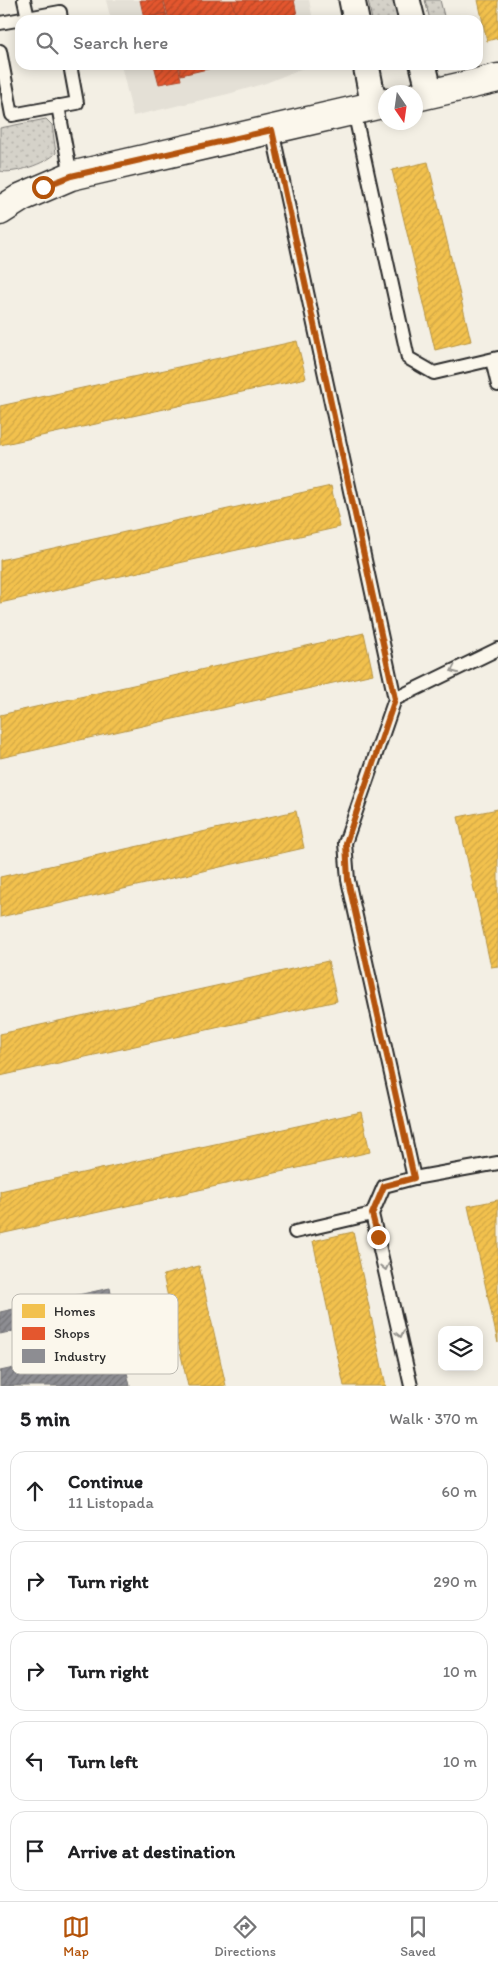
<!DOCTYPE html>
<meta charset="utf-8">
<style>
body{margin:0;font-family:Itim,sans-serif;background:#f6f6f6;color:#202124}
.controls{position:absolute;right:15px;bottom:15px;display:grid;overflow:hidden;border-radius:10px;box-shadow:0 2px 12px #0003}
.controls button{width:45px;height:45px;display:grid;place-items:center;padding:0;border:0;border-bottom:1px solid #e0e0e0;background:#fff;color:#202124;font:25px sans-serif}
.compass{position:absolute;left:378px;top:85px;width:45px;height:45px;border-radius:50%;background:#fff;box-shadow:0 2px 12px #0003;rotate:167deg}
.stop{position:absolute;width:15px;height:15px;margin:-11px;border:4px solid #b45309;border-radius:50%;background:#fff}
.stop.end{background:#b45309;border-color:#fff;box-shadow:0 1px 5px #0008}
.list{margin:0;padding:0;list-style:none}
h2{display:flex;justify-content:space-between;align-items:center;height:65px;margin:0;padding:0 20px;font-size:21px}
h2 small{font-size:16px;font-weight:400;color:#757577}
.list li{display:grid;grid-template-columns:32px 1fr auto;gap:15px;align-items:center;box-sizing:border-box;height:80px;margin:0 10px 10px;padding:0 10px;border:1px solid #e0e0e0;border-radius:15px}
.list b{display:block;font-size:19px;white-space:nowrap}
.list p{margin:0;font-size:16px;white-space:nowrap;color:#757577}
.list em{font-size:16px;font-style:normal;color:#757577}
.icon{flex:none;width:28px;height:28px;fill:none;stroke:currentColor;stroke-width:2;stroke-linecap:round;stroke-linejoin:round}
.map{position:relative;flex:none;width:498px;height:1386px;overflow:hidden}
.search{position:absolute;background:#fff;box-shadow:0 2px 12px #0003;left:15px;right:15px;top:15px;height:55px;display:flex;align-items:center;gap:12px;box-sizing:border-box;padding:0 18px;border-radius:15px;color:#757577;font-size:19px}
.sheet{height:515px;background:#fff}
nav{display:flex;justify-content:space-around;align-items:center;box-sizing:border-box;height:70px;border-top:1px solid #e0e0e0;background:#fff;font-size:14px;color:#757577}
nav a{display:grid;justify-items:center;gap:2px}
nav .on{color:#b45309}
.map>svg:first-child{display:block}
.built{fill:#e4e0d6}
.grass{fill:url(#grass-dots);stroke:#807e7a}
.homes{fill:url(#homes-hatch);stroke:#b69444}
.shops{fill:url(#shops-hatch);stroke:#ac4a2d}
.industry{fill:url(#industry-hatch);stroke:#707073}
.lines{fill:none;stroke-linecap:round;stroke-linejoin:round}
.lane-casing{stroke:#2b2b2b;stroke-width:16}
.street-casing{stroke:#2b2b2b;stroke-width:29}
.secondary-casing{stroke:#2b2b2b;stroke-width:31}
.lane{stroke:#fbf7ec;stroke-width:12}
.street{stroke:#fbf7ec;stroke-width:25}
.secondary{stroke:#fbf7ec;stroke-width:28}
.oneway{stroke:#93918c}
.route{stroke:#b45309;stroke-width:6}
.key{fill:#fbf7ec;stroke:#bdbab2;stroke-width:1}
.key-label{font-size:14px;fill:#2b2b2b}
</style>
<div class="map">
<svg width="498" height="1386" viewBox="0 0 498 1386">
<defs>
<pattern id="grass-dots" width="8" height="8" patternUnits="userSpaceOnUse" patternTransform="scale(1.25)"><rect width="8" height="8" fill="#d5d2c9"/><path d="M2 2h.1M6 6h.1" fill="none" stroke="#b7b4ad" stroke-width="1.8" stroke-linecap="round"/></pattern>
<pattern id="homes-hatch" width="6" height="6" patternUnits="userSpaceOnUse" patternTransform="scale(1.25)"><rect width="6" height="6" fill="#f2c14e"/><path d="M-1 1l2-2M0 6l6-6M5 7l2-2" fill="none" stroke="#d0a644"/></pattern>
<pattern id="shops-hatch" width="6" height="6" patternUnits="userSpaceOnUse" patternTransform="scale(1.25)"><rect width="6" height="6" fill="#e4572e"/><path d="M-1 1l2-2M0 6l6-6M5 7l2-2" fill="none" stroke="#b94827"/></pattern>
<pattern id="industry-hatch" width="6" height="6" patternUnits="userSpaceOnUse" patternTransform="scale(1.25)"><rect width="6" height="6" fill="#8d8d92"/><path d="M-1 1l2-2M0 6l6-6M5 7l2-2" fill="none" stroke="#737377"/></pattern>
</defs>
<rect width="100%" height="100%" fill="#f3efe4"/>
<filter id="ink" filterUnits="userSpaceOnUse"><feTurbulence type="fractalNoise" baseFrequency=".02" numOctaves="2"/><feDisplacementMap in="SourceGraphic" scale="10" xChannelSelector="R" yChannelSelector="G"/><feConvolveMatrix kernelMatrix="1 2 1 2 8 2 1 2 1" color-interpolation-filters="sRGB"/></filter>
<g filter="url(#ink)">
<g class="built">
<polygon points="106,0 309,0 313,20 111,20"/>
<polygon points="121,65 305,65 303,68 266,83 228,94 133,116"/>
</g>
<g class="grass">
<polygon points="368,0 394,0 398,20 372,20"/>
<polygon points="425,0 440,0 445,20 430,20"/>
<path d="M46 119 52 125 56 153C47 163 13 175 0 171V128Z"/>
</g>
<g class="homes">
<polygon points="478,0 498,0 498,38 487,41"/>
<polygon points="428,162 471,341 435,350 392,170"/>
<polygon points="297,341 306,378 0,445 0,406"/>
<polygon points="331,486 340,527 0,603 0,560"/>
<polygon points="364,633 373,674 0,758 0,715"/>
<polygon points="498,809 498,968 498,966 491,967 458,817"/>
<polygon points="296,811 304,848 0,917 0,877"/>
<polygon points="328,961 337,1001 0,1076 0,1034"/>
<polygon points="361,1112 370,1152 0,1234 0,1191"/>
<polygon points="498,1200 498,1343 468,1206"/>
<polygon points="353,1232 386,1386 344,1386 313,1241"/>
<polygon points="199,1266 226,1386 188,1386 163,1275"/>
</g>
<g class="shops">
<polygon points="140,0 163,0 166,13 144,18"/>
<polygon points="164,0 232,0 237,20 169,20"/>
<polygon points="232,0 294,0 298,20 237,20"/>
<polygon points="166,13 168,20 144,20 144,18"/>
<polygon points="154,65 178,65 181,80 159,84"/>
<polygon points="179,65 225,65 181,75"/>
</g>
<g class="industry">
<polygon points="110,1288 114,1309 0,1334 0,1312"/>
<polygon points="121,1345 130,1386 0,1386 0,1371"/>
</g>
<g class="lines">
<defs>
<g id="lane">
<polyline points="24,0 28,18"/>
<polyline points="0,23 60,12 61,20"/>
<polyline points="0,51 12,115 77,103 70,65"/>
<polyline points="58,106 71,176"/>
<polyline points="354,111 408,358 434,373 498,358"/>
<polyline points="272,130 395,699 345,843 348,880 414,1178 384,1186 372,1214 411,1386"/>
<polyline points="492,360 498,385"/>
<polyline points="395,699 498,649"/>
<polyline points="414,1178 498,1163"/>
<polyline points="295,1232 372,1214"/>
</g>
<g id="street">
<polyline points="352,0 356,20"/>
<polyline points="407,0 412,20"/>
<polyline points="366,65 374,106"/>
<polyline points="423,65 430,93"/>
</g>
<g id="secondary">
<polyline points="416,97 498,78"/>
<polyline points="0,211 22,197 71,176 386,103"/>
</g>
</defs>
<use href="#lane" class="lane-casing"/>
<use href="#street" class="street-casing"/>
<use href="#secondary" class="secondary-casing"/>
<use href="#lane" class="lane"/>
<use href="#street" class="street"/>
<use href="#secondary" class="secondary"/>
</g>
<defs><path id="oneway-chevron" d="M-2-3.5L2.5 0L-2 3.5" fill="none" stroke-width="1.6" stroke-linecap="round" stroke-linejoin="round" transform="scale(1.25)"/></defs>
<g class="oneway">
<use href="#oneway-chevron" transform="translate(454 670) rotate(155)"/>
<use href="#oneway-chevron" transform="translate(385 1267) rotate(77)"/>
<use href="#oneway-chevron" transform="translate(400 1334) rotate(77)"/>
</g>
</g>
<g class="lines" filter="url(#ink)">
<polyline class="route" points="43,187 71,176 272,130 395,699 346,843 348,880 414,1178 384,1186 372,1214 378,1237"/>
</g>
<rect x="12" y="1294" width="166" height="80" rx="8" class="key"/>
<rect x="22" y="1304" width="23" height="14" fill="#f2c14e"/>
<rect x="22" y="1327" width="23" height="13" fill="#e4572e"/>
<rect x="22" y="1349" width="23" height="14" fill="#8d8d92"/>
<g class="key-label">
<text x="54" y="1316">Homes</text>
<text x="54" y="1338">Shops</text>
<text x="54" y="1361">Industry</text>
</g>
</svg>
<div class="controls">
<button><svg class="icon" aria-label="layers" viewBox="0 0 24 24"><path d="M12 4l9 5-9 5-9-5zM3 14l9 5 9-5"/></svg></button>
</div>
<svg class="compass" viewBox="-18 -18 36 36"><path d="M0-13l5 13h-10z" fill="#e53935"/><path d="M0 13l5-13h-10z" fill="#757577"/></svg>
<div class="stop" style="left:43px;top:187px"></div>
<div class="stop end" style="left:378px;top:1237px"></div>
<div class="search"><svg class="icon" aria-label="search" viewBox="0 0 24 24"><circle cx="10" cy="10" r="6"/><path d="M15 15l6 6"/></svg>Search here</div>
</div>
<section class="sheet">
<h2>5 min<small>Walk · 370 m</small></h2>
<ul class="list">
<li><svg class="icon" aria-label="ahead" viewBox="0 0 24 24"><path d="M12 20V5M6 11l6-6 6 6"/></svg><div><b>Continue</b><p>11 Listopada</p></div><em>60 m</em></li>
<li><svg class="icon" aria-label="right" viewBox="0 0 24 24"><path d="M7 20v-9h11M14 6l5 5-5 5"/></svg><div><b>Turn right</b></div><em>290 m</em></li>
<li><svg class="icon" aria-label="right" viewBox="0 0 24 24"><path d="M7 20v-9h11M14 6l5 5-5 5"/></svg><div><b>Turn right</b></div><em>10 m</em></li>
<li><svg class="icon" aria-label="left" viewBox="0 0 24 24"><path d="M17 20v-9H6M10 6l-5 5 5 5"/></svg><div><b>Turn left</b></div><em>10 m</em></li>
<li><svg class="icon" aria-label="arrive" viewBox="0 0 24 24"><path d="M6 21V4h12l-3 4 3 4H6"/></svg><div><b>Arrive at destination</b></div></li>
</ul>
</section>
<nav>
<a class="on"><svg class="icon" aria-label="map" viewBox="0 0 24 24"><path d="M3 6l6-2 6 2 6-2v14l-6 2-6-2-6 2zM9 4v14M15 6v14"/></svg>Map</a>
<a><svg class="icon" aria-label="directions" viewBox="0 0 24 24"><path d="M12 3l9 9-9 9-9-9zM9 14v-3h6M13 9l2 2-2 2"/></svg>Directions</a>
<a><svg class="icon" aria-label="saved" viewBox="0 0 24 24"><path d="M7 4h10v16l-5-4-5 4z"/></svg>Saved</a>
</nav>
